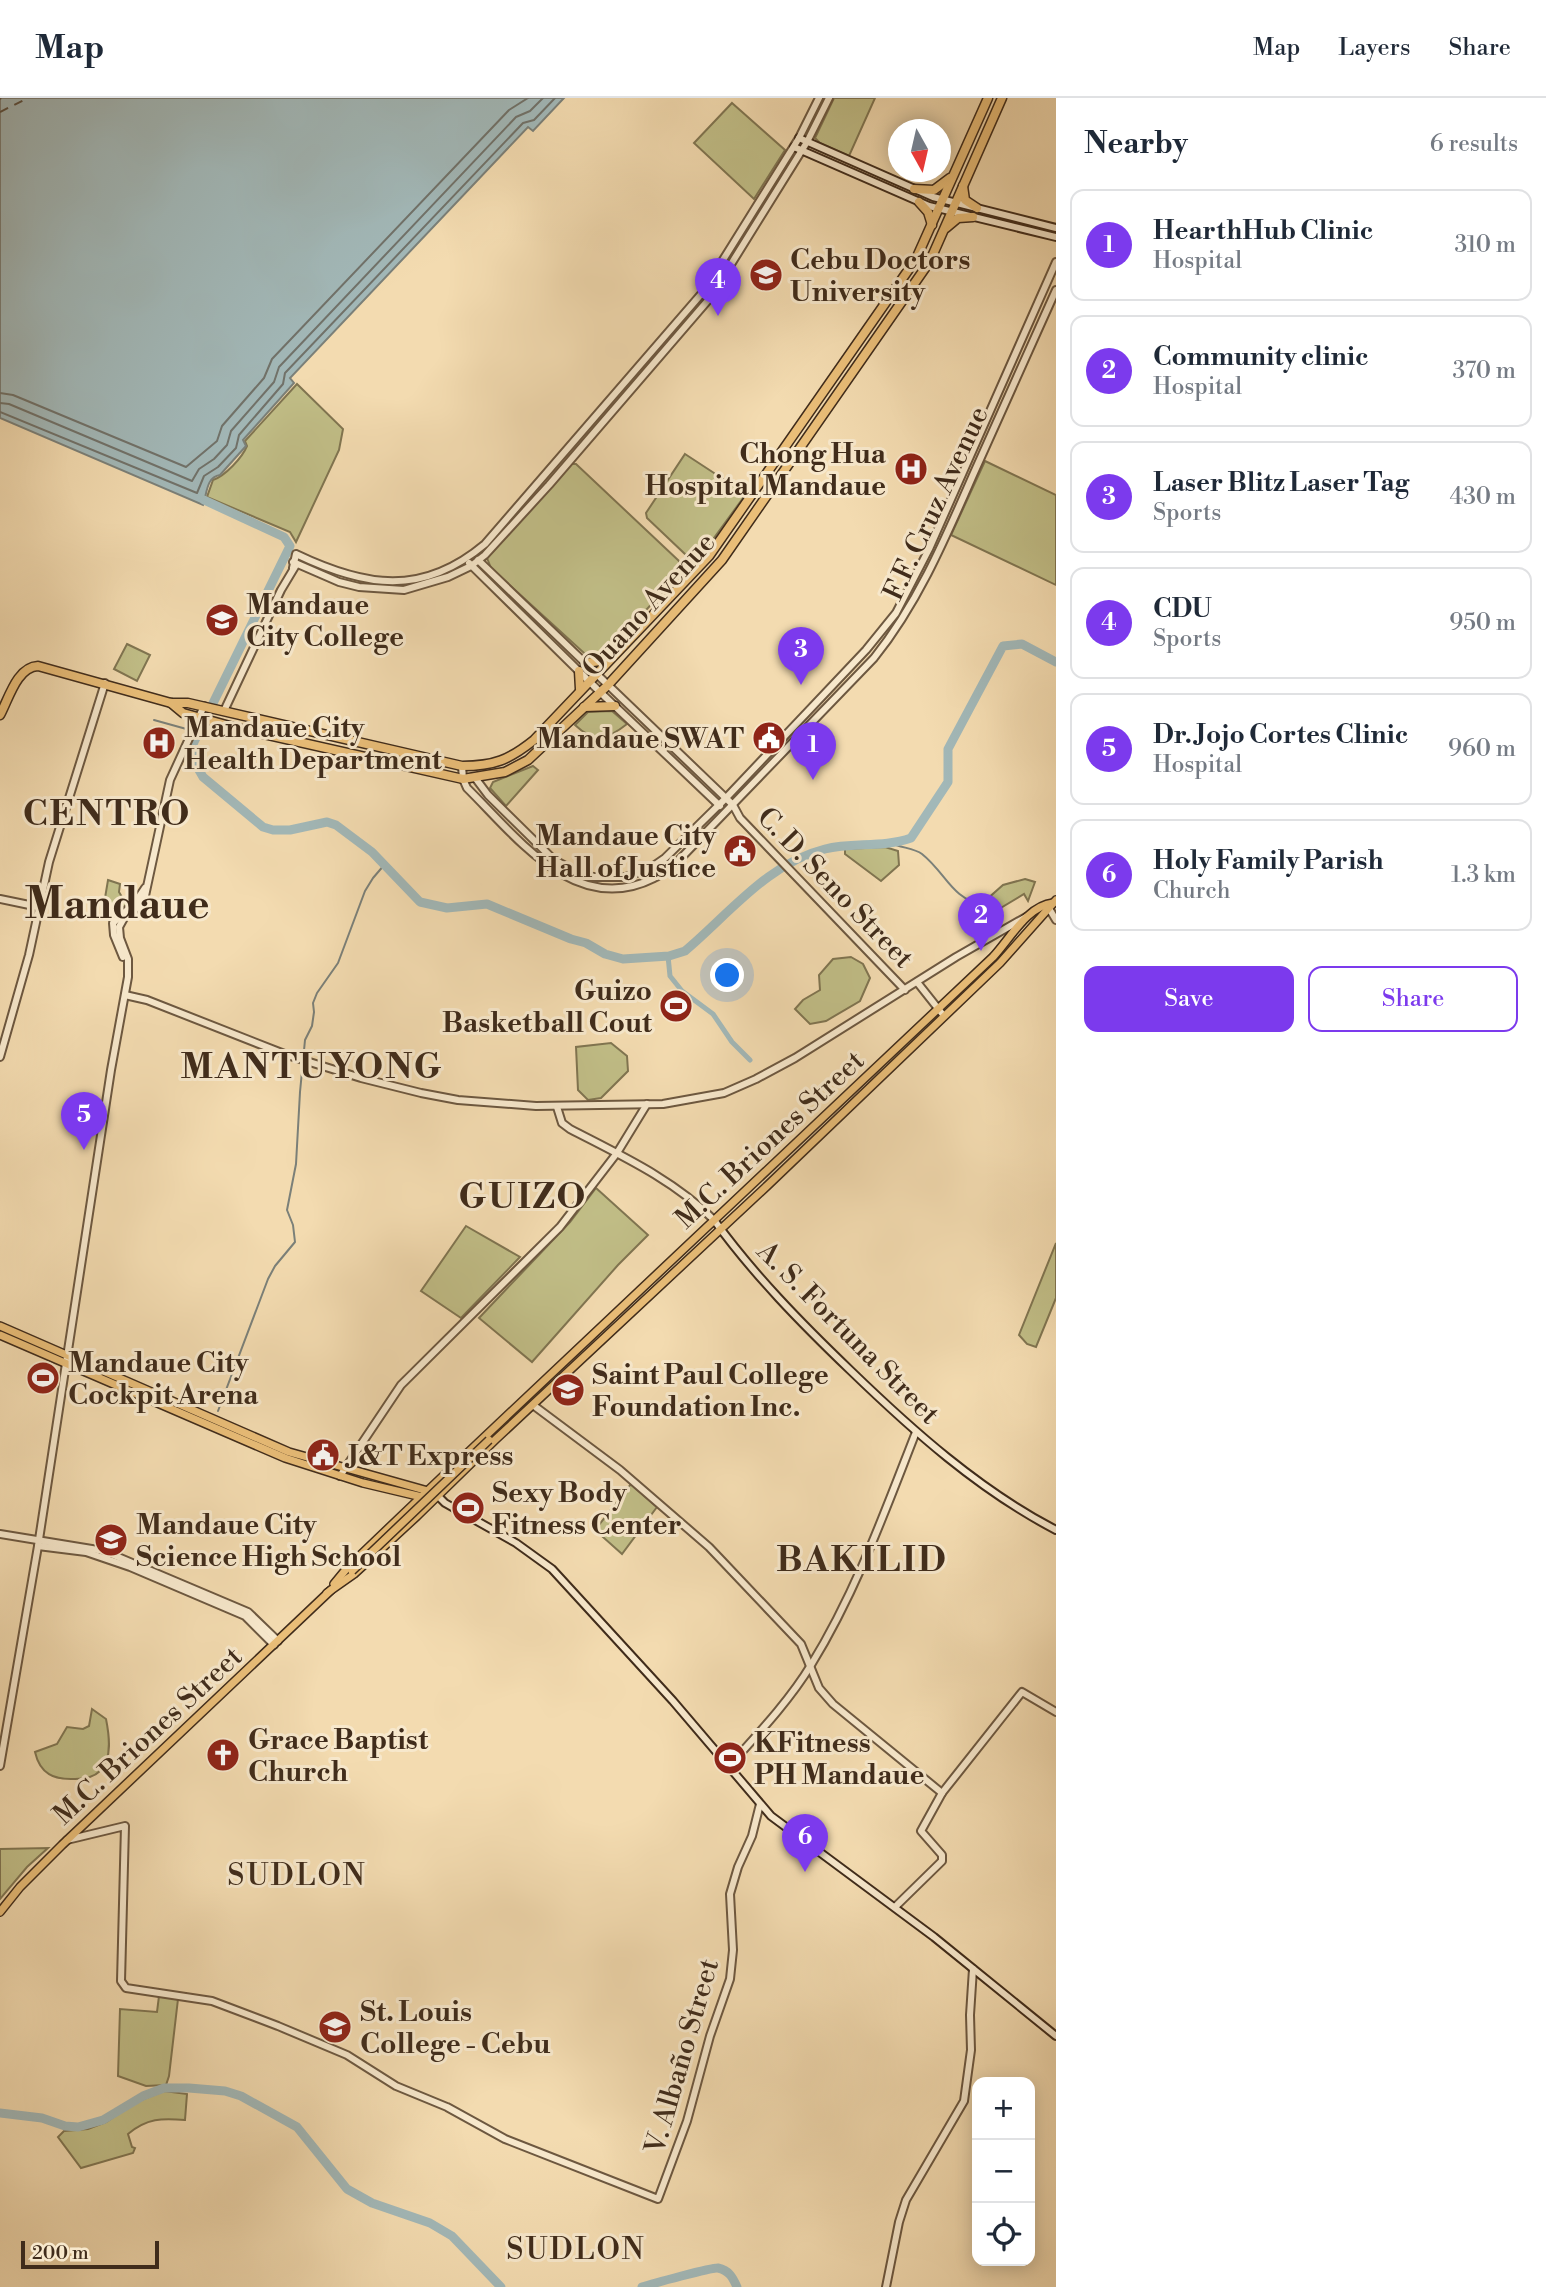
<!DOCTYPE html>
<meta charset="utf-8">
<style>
body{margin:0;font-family:"Libre Bodoni",serif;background:#f6f6f7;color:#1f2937}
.controls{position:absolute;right:21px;bottom:21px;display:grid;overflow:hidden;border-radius:14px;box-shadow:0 4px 18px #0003}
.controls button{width:63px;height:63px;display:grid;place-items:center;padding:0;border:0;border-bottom:2px solid #e0e1e3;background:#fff;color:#1f2937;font:35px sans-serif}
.compass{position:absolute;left:888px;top:21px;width:63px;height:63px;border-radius:50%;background:#fff;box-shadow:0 4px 18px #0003;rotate:172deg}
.scale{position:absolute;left:21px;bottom:18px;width:138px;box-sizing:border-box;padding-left:7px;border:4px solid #402c1b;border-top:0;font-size:19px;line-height:24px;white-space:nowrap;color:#402c1b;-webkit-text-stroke:5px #f7e8cc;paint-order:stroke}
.you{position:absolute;left:728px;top:878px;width:24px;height:24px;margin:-18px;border:5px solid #fff;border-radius:50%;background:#1a73e8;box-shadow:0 0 0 10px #1a73e833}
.badge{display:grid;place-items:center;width:46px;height:46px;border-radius:50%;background:#7c3aed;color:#fff;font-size:23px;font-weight:700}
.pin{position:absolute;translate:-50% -58px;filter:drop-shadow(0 2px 4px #0008)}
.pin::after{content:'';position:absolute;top:37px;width:24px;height:21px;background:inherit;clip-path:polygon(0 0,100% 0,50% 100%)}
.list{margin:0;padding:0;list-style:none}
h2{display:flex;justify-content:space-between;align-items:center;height:91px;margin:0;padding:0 28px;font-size:30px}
h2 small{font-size:23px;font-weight:400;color:#747a83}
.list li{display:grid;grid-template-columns:46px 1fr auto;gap:21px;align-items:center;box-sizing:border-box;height:112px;margin:0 14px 14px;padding:0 14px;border:2px solid #e0e1e3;border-radius:14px}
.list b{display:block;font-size:26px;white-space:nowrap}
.list p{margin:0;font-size:23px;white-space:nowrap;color:#747a83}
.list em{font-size:23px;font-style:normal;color:#747a83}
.actions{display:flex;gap:14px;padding:21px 28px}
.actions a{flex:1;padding:16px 0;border:2px solid #7c3aed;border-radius:14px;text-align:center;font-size:24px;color:#7c3aed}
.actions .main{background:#7c3aed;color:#fff}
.icon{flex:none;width:38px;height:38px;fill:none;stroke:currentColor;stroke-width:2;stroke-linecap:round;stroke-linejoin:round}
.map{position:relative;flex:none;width:1056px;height:2189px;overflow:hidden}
header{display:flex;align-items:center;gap:42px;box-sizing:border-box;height:98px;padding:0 35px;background:#fff;border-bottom:2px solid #e0e1e3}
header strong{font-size:33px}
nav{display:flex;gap:38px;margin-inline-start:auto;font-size:24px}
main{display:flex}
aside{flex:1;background:#fff}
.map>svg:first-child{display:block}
.green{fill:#c1be87;stroke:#807551;stroke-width:2}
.water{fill:#a2b8b8;stroke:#7b8079;stroke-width:2}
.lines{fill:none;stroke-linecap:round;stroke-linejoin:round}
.shore{stroke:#71726a;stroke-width:2}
.stream{stroke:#7b8079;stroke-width:2}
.canal{stroke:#a2b8b8;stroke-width:5}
.river{stroke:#a2b8b8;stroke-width:9}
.ferry{stroke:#584f42;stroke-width:2;stroke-dasharray:9 7;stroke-linecap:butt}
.tertiary-casing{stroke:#6d5840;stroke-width:10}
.secondary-casing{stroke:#402c1b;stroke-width:10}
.primary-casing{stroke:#402c1b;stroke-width:10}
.trunk-casing{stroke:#402c1b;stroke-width:11}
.tertiary{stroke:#f7e8cc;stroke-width:6}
.secondary{stroke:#f7e8cc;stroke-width:6}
.primary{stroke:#eabe78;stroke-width:7}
.trunk{stroke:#eabe78;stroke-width:8}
.primary-bridge-casing{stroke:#402c1b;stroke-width:10;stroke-linecap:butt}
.primary-bridge{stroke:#eabe78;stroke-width:7}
.labels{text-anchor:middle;stroke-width:6;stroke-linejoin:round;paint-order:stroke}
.poi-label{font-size:28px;font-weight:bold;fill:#402c1b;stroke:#f7e8cc;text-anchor:start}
.street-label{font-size:28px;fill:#402c1b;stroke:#f7e8cc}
.neighbourhood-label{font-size:30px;letter-spacing:2px;fill:#402c1b;stroke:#f7e8cc}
.district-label{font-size:35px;font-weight:bold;letter-spacing:2px;fill:#402c1b;stroke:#f7e8cc}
.town-label{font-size:42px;font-weight:bold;fill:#402c1b;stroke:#f7e8cc}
</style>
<header>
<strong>Map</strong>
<nav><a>Map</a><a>Layers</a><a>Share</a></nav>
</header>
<main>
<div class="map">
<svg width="1056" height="2189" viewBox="0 0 1056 2189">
<rect width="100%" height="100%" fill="#f3dbb0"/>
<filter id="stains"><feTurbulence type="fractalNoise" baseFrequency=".00286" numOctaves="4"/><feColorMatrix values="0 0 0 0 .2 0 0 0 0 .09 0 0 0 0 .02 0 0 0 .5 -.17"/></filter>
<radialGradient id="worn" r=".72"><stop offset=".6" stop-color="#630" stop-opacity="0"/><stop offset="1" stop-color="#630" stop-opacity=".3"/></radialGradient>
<g class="green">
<polygon points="834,0 875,0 849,58 820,45 815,40"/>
<polygon points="732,5 785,52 754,101 694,45"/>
<path d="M297 286 343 331 339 352 296 444 290 434 207 399 213 382C225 378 242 360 247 348L245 343Z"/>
<polygon points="685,356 746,396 703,455 694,459 685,456 647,420 646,415"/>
<polygon points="985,363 1056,397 1056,487 951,437"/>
<path d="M570 366H576L679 463 680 473 678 477 608 554C598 561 594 561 584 555L491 470 487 460Z"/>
<polygon points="127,546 150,557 137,583 114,571"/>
<path d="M612 613 627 626C607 642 594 645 575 627L588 614Z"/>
<polygon points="533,668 538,672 506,708 490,690 493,684"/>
<polygon points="885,749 898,753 899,767 881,783 845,756 845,751"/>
<polygon points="1025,781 1035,784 1028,803 1024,796 984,820 977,810 1003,787"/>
<polygon points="108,782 120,786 119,794 122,799 132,803 109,819 102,818"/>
<polygon points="851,859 863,866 870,880 860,903 826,923 810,926 795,911 803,902 820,892 819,877 833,861"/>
<polygon points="611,945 627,958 628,973 601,1000 588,1002 578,992 576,949"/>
<polygon points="596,1090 648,1137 618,1167 532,1264 479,1220 570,1124"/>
<polygon points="466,1128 520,1159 461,1220 421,1193"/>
<polygon points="1056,1145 1056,1200 1036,1249 1027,1246 1019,1237"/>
<polygon points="631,1386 657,1409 622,1456 595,1432"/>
<path d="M92 1611 106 1621C109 1636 113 1661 100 1673 93 1680 84 1681 75 1681 54 1682 40 1676 35 1654L57 1646 67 1629 83 1631 89 1628Z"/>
<polygon points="48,1750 27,1769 0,1801 0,1751"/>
<polygon points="159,1898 178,1901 169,1978 166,1987 146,1988 118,1978 120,1911 157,1914"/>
<path d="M164 1993 187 1996 185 2022C162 2020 147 2020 128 2036L132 2049 135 2050 133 2055 81 2070 58 2039 64 2033 88 2031 106 2024 136 2004Z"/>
</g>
<path class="water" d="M0 0H564L533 33 528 29 290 280 294 285 243 342 246 348 220 377C206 379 207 396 203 407L0 320Z"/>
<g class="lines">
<g class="shore">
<polyline points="0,295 13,297 186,369 217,343 222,328 264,280 272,261 509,12 528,0"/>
<polyline points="0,305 9,306 192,383 199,371 214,361 227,347 231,333 274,284 279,269 516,19 530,13 543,0"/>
<polyline points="0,314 197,395 204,378 218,369 236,350 239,337 283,286 285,275 523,25 534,22 555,0"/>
</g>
<g class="stream">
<polyline points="154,622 190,632"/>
<path d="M891 745C901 750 914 750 922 756 947 776 950 800 985 808"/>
<polyline points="218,1313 268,1181 275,1168 295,1144 293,1127 287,1112 296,1066 300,994 305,942 312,928 314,914 313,905 317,895 338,865 365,793 373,780 385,766"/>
</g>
<polyline class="canal" points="668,858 670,878 682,893 713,916 732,944 750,962"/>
<g class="river">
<path d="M204 402 284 439 290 448 193 646 192 660 203 679 263 729 273 732H290L327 724 336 727 372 754 420 804 447 810 487 806 571 841 586 845 605 856 623 861 669 858 685 853C729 816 768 765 825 751 853 744 883 750 911 740L948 684V651L1003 548 1022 546 1056 564"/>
<polyline points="0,2015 42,2020 65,2028 78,2029 103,2022 143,1998 164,1990 189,1990 225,1993 241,1998 297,2029 347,2091 372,2105 430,2125 452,2138 501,2189"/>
<path d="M642 2189C651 2186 713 2169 718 2170 729 2172 733 2180 737 2189"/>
</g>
<g class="ferry">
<polyline points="0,1 1,0"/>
<polyline points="0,14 28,0"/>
</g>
<defs>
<g id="tertiary">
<polyline points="478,462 733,707 740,720 905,892"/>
<polyline points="293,464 339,484 359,489 404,492 448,479 471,468 485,457 549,387 710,200 807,44 829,0"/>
<polyline points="469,465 600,594 720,708"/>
<path d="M293 470 296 456C365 489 422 499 485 446L703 194 799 40 819 0"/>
<polyline points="224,613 281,492 296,467"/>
<path d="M462 668 463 681 467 690C516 738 575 820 654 780 663 776 671 768 680 761L874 560C918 505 945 441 973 377 1001 316 1028 253 1056 192"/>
<polyline points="476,681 488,697 554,762 577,774 593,779 626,779 652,769 665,760 726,700 866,552 896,515 929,451 1056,164"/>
<polyline points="0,801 39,809"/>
<polyline points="1050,812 1056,822"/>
<polyline points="123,859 114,837 113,825 135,805 145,790"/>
<polyline points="917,884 944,918"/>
<polyline points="125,897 147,902 287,957 361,980 421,995 458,1002 536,1008 663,1006 724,995 756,981 795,960 956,859 1026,819"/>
<polyline points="0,959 29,857 49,764 105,585"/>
<path d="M557 1009 562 1025 570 1031C620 1057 673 1081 714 1122"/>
<polyline points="533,1307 620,1372 709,1449 801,1546 819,1590 833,1606 942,1695"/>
<polyline points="340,1378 401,1287 560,1129 617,1055 647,1006"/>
<polyline points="0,1436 104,1453 248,1514 278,1543"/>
<polyline points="38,1448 86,1454 130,1469 245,1518 274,1547"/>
<path d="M730 1667C757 1637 790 1602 811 1567 856 1494 885 1413 916 1334"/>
<polyline points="0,1668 38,1448 111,972 128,879 128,861 120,840 119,829 124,820 138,809 145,798 170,682 204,608"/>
<polyline points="67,1742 125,1728 121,1883 126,1890 212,1903 278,1928 347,1957 396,1988 447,2009 505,2041 658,2101 687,2023 710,1938 730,1881 733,1852 730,1796 738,1769 752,1738 760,1706"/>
<polyline points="895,1809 942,1763 942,1757 921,1733 942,1695 1022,1594 1056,1614"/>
<polyline points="886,2189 899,2124 906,2102 964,2003 971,1952 970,1917 973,1871"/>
</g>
<g id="secondary">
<polyline points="799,40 933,99 1056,130"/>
<polyline points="794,49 929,108 1056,139"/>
<path d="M714 1122C754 1177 801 1225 850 1272 912 1332 979 1392 1056 1432"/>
<polyline points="438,1398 445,1405 516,1445 552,1471 673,1603 771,1718 934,1839 1056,1938"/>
</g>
<g id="primary">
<polyline points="0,1228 289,1354 428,1393"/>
<polyline points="0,1237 285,1360 363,1385 422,1399"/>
<path d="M334 1486 348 1469 440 1381 993 859C1010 841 1027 808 1053 805"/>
<polyline points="327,1495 354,1476 417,1418 496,1341 768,1087 1000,865 1056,802"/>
<polyline points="0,1814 20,1789 62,1747 331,1492"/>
</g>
<g id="trunk">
<polyline points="963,88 965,102 977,110"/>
<polyline points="914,91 934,92 950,80"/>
<polyline points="919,104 928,114 932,127"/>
<polyline points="946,130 958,120 973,119"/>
<polyline points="585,565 608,562"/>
<polyline points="579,573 580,591"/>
<polyline points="171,605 183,615 237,630 463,681 505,674 528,662 608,587 722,462 930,163 1002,0"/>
<polyline points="584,609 615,608"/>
<path d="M0 617C9 600 17 569 38 568L171 605H188L462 668C494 668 509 662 534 642L709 458 916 161 988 0"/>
</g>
</defs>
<use href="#tertiary" class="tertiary-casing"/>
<use href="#secondary" class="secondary-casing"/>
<use href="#primary" class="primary-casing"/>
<use href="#trunk" class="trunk-casing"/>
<use href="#tertiary" class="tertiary"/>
<use href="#secondary" class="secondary"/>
<use href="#primary" class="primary"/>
<use href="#trunk" class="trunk"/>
<defs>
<polyline id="primary-bridge" points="352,1473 489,1342"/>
</defs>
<use href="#primary-bridge" class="primary-bridge-casing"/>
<use href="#primary-bridge" class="primary-bridge"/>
</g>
<defs>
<symbol id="university-disc" viewBox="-11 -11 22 22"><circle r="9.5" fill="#8f2418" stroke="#f7e8cc"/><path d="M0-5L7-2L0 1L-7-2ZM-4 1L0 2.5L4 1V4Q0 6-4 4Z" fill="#fff"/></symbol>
<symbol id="hospital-disc" viewBox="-11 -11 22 22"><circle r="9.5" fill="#8f2418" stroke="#f7e8cc"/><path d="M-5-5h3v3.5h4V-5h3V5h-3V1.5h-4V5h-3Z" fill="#fff"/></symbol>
<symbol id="civic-disc" viewBox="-11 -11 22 22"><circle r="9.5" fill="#8f2418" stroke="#f7e8cc"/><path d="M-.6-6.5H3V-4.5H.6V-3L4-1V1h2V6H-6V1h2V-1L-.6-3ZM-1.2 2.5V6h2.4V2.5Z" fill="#fff"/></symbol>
<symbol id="stadium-disc" viewBox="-11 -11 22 22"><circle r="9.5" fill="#8f2418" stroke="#f7e8cc"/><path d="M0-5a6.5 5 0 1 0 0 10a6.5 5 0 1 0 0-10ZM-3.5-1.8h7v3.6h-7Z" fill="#fff"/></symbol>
<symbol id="school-disc" viewBox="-11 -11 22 22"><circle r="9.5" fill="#8f2418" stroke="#f7e8cc"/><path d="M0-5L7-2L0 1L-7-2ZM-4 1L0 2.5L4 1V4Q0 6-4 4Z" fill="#fff"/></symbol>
<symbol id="church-disc" viewBox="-11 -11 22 22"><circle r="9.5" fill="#8f2418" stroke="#f7e8cc"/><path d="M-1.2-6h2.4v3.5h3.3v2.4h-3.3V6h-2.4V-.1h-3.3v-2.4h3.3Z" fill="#fff"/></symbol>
</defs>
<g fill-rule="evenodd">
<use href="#university-disc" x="747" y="158" width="38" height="38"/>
<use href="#hospital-disc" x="892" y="352" width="38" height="38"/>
<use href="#university-disc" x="203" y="503" width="38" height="38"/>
<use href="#civic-disc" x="750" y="621" width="38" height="38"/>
<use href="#hospital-disc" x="140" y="626" width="38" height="38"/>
<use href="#civic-disc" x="721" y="734" width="38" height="38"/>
<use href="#stadium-disc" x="657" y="889" width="38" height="38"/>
<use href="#stadium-disc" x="24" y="1261" width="38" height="38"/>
<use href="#university-disc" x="549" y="1273" width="38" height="38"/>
<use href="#civic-disc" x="304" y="1338" width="38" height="38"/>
<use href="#stadium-disc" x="449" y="1391" width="38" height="38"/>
<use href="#school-disc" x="92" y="1423" width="38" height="38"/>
<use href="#church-disc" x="204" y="1638" width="38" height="38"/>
<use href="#stadium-disc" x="711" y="1641" width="38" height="38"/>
<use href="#university-disc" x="316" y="1910" width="38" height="38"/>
</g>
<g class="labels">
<g class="poi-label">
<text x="790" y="171">Cebu Doctors<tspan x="790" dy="32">University</tspan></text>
<text x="886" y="365" text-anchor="end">Chong Hua<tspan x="886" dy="32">Hospital Mandaue</tspan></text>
<text x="246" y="516">Mandaue<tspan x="246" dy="32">City College</tspan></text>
<text x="184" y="639">Mandaue City<tspan x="184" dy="32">Health Department</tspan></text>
<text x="744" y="650" text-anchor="end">Mandaue SWAT</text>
<text x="716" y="747" text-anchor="end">Mandaue City<tspan x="716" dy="32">Hall of Justice</tspan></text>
<text x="652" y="902" text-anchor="end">Guizo<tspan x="652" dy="32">Basketball Cout</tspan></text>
<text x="68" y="1274">Mandaue City<tspan x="68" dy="32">Cockpit Arena</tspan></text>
<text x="592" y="1286">Saint Paul College<tspan x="592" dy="32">Foundation Inc.</tspan></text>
<text x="348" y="1367">J&amp;T Express</text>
<text x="492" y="1404">Sexy Body<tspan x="492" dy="32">Fitness Center</tspan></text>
<text x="136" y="1436">Mandaue City<tspan x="136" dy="32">Science High School</tspan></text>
<text x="248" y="1651">Grace Baptist<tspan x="248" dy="32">Church</tspan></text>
<text x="754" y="1654">KFitness<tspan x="754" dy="32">PH Mandaue</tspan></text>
<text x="360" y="1923">St. Louis<tspan x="360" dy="32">College - Cebu</tspan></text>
</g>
<g class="street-label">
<text transform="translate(935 405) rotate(-65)" y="10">F.F. Cruz Avenue</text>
<text transform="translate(648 506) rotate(-48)" y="10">Ouano Avenue</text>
<text transform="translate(836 789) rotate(46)" y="10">C. D. Seno Street</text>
<text transform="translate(769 1041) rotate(-43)" y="10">M.C. Briones Street</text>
<text transform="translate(849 1234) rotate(45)" y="10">A. S. Fortuna Street</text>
<text transform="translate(147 1637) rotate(-43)" y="10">M.C. Briones Street</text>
<text transform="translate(681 1958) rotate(-74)" y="10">V. Albaño Street</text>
</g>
<g class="neighbourhood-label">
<text x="297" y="1787">SUDLON</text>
<text x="576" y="2161">SUDLON</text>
</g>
<g class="district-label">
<text x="107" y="727">CENTRO</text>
<text x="312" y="980">MANTUYONG</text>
<text x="523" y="1110">GUIZO</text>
<text x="862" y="1473">BAKILID</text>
</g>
<g class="town-label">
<text x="117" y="820">Mandaue</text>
</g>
</g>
<rect width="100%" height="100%" filter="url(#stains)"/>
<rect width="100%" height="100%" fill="url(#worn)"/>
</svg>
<div class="controls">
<button>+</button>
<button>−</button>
<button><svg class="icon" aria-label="locate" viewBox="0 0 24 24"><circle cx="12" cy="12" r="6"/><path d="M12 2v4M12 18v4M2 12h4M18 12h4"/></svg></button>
</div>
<svg class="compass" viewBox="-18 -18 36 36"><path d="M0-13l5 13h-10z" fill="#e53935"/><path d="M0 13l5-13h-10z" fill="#747a83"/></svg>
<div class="scale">200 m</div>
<div class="you"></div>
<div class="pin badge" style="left:813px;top:682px">1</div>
<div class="pin badge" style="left:981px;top:853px">2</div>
<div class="pin badge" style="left:801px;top:587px">3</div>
<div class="pin badge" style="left:718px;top:218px">4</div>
<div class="pin badge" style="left:84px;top:1052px">5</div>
<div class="pin badge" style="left:805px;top:1774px">6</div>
</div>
<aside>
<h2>Nearby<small>6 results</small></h2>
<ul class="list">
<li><span class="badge">1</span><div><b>HearthHub Clinic</b><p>Hospital</p></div><em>310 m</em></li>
<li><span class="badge">2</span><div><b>Community clinic</b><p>Hospital</p></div><em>370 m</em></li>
<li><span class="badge">3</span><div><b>Laser Blitz Laser Tag</b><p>Sports</p></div><em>430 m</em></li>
<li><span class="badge">4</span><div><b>CDU</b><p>Sports</p></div><em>950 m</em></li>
<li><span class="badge">5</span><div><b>Dr. Jojo Cortes Clinic</b><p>Hospital</p></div><em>960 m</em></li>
<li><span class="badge">6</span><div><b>Holy Family Parish</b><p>Church</p></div><em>1.3 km</em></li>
</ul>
<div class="actions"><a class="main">Save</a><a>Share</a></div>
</aside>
</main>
